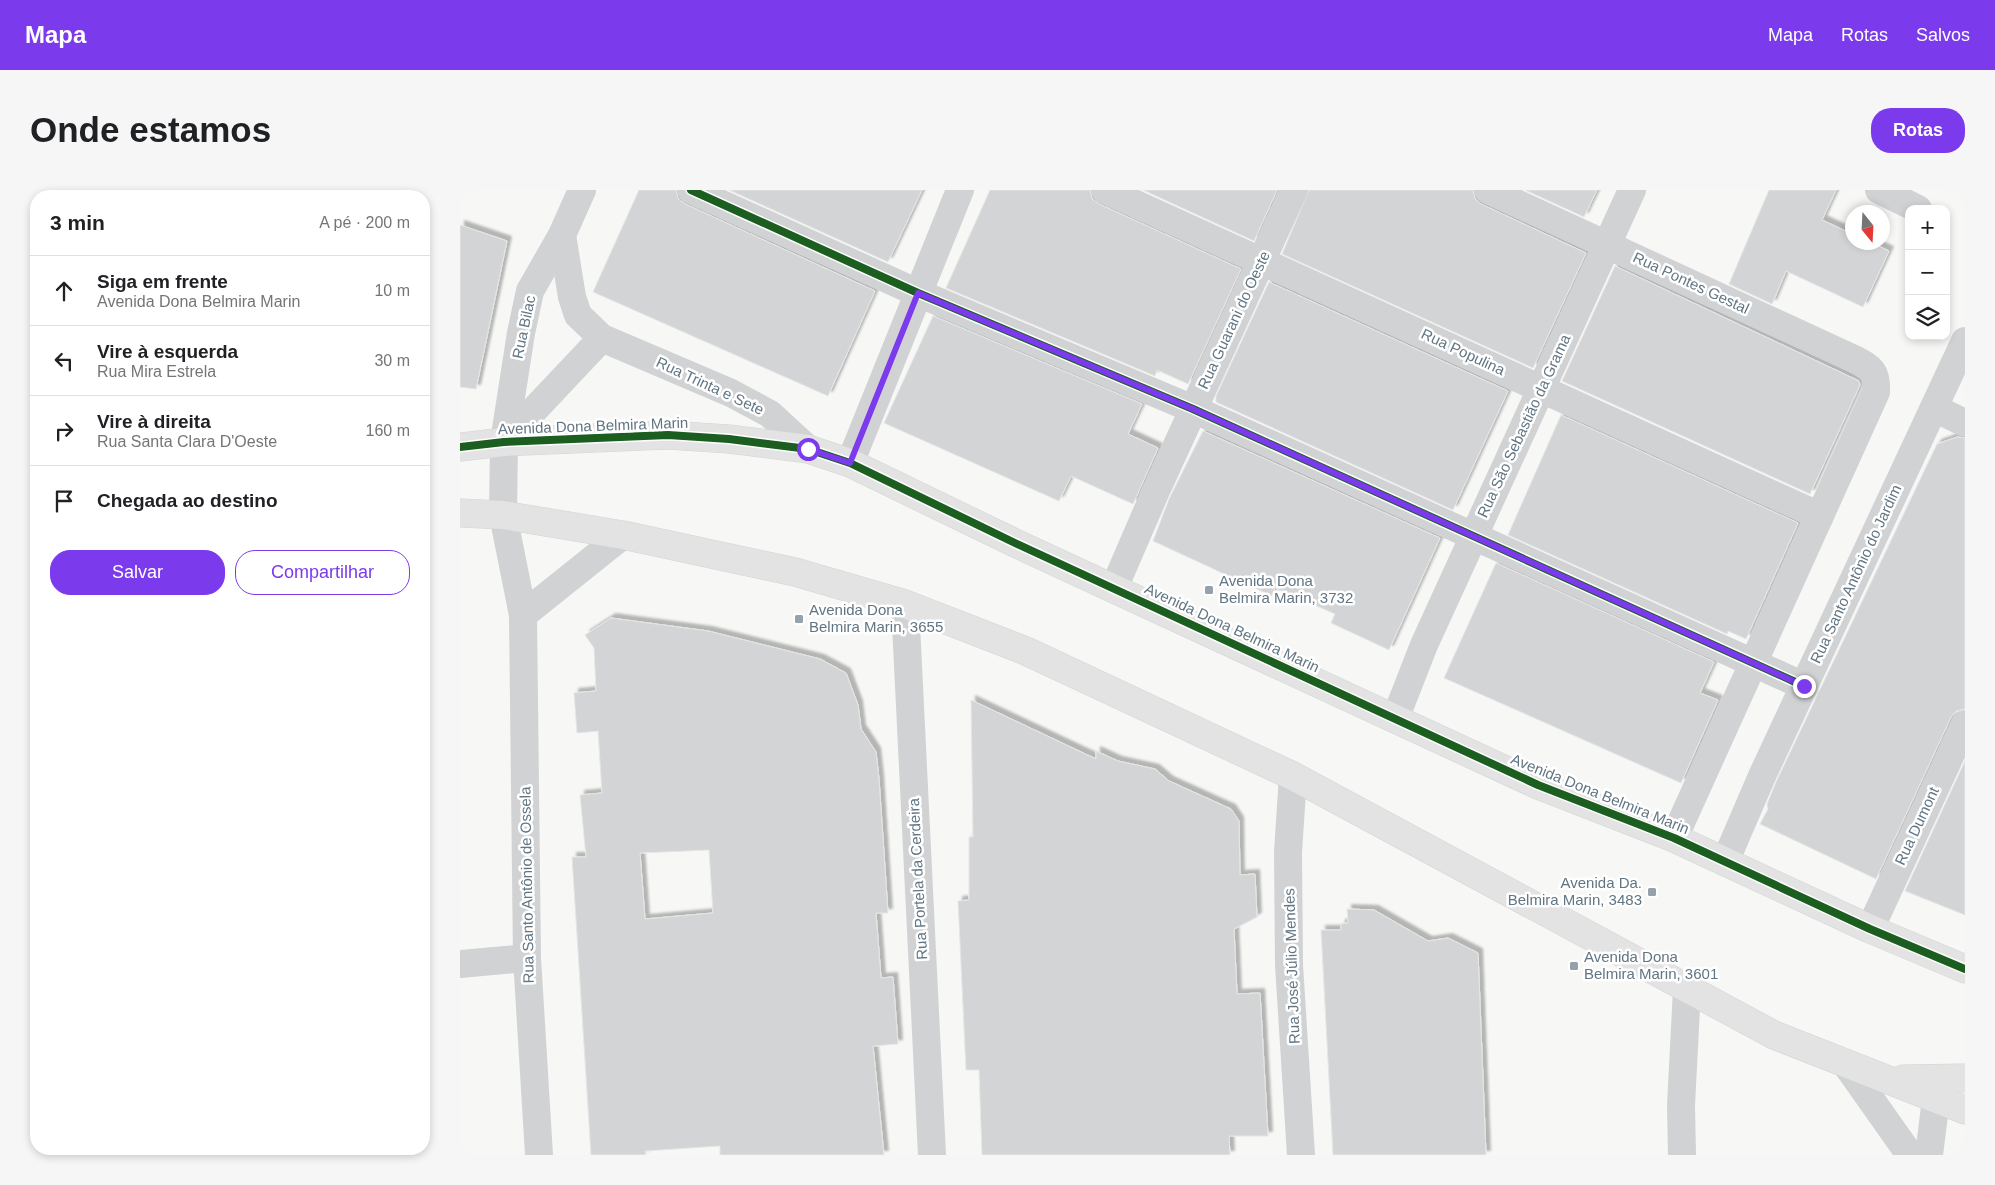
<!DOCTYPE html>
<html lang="pt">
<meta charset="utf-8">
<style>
body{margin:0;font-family:Arial,sans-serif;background:#f6f6f6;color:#202124}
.controls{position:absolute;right:15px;top:15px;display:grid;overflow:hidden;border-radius:10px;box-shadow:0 2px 8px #0003}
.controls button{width:45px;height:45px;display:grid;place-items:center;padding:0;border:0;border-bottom:1px solid #e0e0e0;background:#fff;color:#202124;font:25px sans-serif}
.compass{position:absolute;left:1385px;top:15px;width:45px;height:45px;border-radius:50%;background:#fff;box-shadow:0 2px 8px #0003;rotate:162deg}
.stop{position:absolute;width:15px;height:15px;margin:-11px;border:4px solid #7c3aed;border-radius:50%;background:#fff}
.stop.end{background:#7c3aed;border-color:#fff;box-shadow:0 1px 5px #0008}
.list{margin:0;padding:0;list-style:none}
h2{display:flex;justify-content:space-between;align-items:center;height:65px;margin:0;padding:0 20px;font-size:21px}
h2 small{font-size:16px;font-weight:400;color:#757577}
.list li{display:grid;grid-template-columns:32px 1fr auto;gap:15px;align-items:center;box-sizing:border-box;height:70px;padding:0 20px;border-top:1px solid #e0e0e0}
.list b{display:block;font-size:19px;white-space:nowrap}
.list p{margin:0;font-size:16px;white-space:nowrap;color:#757577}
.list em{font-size:16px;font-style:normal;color:#757577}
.actions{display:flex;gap:10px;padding:15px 20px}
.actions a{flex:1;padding:11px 0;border:1px solid #7c3aed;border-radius:20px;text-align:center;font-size:18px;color:#7c3aed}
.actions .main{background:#7c3aed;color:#fff}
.icon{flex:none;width:28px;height:28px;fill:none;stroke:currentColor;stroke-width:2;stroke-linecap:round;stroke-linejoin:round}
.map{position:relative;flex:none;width:1505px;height:965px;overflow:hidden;border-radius:20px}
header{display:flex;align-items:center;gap:30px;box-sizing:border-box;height:70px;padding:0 25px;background:#7c3aed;color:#fff}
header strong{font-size:24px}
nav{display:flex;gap:28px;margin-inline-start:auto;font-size:18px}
.intro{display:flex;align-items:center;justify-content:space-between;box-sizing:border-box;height:120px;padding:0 30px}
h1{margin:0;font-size:35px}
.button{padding:12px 22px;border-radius:20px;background:#7c3aed;color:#fff;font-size:18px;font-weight:700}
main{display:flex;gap:30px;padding:0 30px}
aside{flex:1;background:#fff;border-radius:20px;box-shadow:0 2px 8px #0003}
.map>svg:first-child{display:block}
.building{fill:#d3d4d5;stroke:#e6e6e6;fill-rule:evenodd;filter:url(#shadow)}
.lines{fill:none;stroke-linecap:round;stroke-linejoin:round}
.primary-casing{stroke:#d3d4d5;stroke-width:29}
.minor{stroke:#d1d2d3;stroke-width:28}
.primary{stroke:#e3e3e4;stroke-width:28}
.cycleway-casing{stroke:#fff;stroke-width:11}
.cycleway{stroke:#1b5e20;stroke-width:8}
.route{stroke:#7c3aed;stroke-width:6}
.poi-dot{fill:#96a2ab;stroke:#fff;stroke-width:2}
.labels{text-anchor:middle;stroke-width:5;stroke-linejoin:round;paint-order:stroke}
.street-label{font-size:15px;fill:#617583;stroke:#fff}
.poi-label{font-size:15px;fill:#617583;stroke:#fff;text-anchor:start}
</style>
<header>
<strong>Mapa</strong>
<nav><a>Mapa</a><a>Rotas</a><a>Salvos</a></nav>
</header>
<div class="intro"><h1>Onde estamos</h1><a class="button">Rotas</a></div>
<main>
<aside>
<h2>3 min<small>A pé · 200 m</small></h2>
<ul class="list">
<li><svg class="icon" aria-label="ahead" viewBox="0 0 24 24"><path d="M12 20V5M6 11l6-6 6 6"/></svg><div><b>Siga em frente</b><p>Avenida Dona Belmira Marin</p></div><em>10 m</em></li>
<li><svg class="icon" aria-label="left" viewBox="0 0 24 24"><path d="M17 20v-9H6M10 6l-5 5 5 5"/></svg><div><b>Vire à esquerda</b><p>Rua Mira Estrela</p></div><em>30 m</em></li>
<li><svg class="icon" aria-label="right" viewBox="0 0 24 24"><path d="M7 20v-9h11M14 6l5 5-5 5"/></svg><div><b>Vire à direita</b><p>Rua Santa Clara D'Oeste</p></div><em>160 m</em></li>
<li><svg class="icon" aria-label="arrive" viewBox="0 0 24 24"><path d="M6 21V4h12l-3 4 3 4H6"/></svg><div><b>Chegada ao destino</b></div></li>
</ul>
<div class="actions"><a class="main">Salvar</a><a>Compartilhar</a></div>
</aside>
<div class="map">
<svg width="1505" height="965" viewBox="0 0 1505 965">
<defs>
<filter id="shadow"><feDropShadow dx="4.5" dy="-4.5" stdDeviation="1" flood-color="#0004"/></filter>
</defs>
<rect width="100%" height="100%" fill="#f7f7f6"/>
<g class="building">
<polygon points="179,0 216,0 218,9 225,14 415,101 368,206 133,102"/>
<polygon points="269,0 462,0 428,72"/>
<polygon points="530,0 630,0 632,9 639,14 781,79 728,194 697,180 695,186 486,98"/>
<polygon points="683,0 817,0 794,51"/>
<polygon points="849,0 1013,0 1015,9 1021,14 1126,63 1073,178 822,64"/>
<polygon points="1065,0 1137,0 1124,27"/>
<polygon points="1309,0 1376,0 1362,30 1392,44 1392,52 1410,52 1429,61 1403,117 1326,81 1312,114 1269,94"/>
<polygon points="0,35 47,51 16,199 0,197"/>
<polygon points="1155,76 1399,191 1400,195 1350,304 1102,191"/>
<polygon points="809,92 1048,201 993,320 756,212 756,206"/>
<polygon points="473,126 682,214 668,244 698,258 673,314 611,286 599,311 424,233"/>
<polygon points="1101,225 1338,333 1286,449 1268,441 1267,444 1048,345"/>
<polygon points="743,241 980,348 929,460 871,433 875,424 815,398 812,406 693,351 709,309"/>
<polygon points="1497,247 1505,248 1505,519 1496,521 1491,527 1416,689 1300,634 1308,619 1307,614 1316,592 1477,254"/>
<polygon points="1036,373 1254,472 1240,503 1258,510 1221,593 984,488"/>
<path d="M151 428 248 441 360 469 386 483 398 515 401 539 416 562 419 589 428 723H416L421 788 433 787 438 854 413 856 424 965H260V956L185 961 186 965H131L112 667H126L120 605 142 603 138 541 117 543 114 503 136 501 134 458 125 445ZM249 660 253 723 185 729 180 663Z"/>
<polygon points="511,510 636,569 636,561 658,571 695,579 709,591 771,619 779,631 780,685 795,684 797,727 774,739 777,804 800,803 808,946 769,946 770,965 522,965 519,880 506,880 498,711 509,710 509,647 513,647"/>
<polygon points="1505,571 1505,725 1445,701"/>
<polygon points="887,719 914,720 968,751 988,748 1018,763 1026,965 873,965 861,740 881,740 881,734 888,733"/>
</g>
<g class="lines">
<defs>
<g id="primary">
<polyline points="0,257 44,252 208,245 269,249 348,259 390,273 555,353 1078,595 1214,648 1410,739 1505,779"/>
<polyline points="0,323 43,325 163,345 335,382 445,414 566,461 833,586 1314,845 1505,920"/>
<polyline points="1443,889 1505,888"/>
</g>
</defs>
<use href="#primary" class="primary-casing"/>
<g class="minor">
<polyline points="231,0 458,103 733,219 1344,496"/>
<polyline points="645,0 1360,326"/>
<path d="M1028 0 1394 169C1411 178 1417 181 1416 202L1214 648"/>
<polyline points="1419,0 1458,19"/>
<polyline points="102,45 112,107 118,125 142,148 271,203 310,224 348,259"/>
<polyline points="1474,218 1505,233"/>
<polyline points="44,252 142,148"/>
<polyline points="390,273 500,0"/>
<polyline points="654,398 695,303 834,0"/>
<polyline points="445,414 472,965"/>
<polyline points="63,425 163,345"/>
<polyline points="935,529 964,455 1172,0"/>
<polyline points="833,586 828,662 829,775 841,965"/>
<polyline points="1265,672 1302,586 1505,151"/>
<polyline points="1410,739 1505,534"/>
<polyline points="0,774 67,768"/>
<polyline points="1385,873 1450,965"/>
<polyline points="79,965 67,768 63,425 43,325 44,252 61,143 70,101 102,45 122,0"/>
<polyline points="1222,965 1221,915 1227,799"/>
<polyline points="1469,965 1476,909"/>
</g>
<use href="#primary" class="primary"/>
<defs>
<g id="cycleway">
<polyline points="231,0 458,103 733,219 1344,496"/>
<polyline points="0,257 44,252 208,245 269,249 348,259 390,273 555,353 1078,595 1214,648 1410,739 1505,779"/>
</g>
</defs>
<use href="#cycleway" class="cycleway-casing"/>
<use href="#cycleway" class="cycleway"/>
</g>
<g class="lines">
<polyline class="route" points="348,259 390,273 458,103 733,219 1344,496"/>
</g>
<g class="poi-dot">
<rect x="744" y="395" width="10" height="10" rx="2.5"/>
<rect x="334" y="424" width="10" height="10" rx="2.5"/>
<rect x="1187" y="697" width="10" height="10" rx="2.5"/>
<rect x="1109" y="771" width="10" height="10" rx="2.5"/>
</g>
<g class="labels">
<g class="street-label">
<text transform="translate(1231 93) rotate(25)" y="5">Rua Pontes Gestal</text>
<text transform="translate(774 130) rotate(-65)" y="5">Rua Guarani do Oeste</text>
<text transform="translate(64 137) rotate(-78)" y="5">Rua Bilac</text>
<text transform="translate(1003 162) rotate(25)" y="5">Rua Populina</text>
<text transform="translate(250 196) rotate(25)" y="5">Rua Trinta e Sete</text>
<text transform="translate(133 236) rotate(-2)" y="5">Avenida Dona Belmira Marin</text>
<text transform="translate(1064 236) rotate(-65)" y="5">Rua São Sebastião da Grama</text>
<text transform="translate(1396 384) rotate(-65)" y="5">Rua Santo Antônio do Jardim</text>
<text transform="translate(772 438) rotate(25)" y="5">Avenida Dona Belmira Marin</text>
<text transform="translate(1140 604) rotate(22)" y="5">Avenida Dona Belmira Marin</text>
<text transform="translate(1457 636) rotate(-65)" y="5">Rua Dumont</text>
<text transform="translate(458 689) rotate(-93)" y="5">Rua Portela da Cerdeira</text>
<text transform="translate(67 695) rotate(-91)" y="5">Rua Santo Antônio de Ossela</text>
<text transform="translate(832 776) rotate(-92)" y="5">Rua José Júlio Mendes</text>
</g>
<g class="poi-label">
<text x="759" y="396">Avenida Dona<tspan x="759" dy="17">Belmira Marin, 3732</tspan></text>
<text x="349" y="425">Avenida Dona<tspan x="349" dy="17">Belmira Marin, 3655</tspan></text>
<text x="1182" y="698" text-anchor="end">Avenida Da.<tspan x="1182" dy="17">Belmira Marin, 3483</tspan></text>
<text x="1124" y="772">Avenida Dona<tspan x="1124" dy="17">Belmira Marin, 3601</tspan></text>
</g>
</g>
</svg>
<div class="controls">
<button>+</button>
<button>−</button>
<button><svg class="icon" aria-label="layers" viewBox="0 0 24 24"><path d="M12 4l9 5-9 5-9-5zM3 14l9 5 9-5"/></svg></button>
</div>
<svg class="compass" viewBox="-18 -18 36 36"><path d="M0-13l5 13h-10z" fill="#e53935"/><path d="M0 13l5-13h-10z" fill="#757577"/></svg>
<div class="stop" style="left:348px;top:259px"></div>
<div class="stop end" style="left:1344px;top:496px"></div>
</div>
</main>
